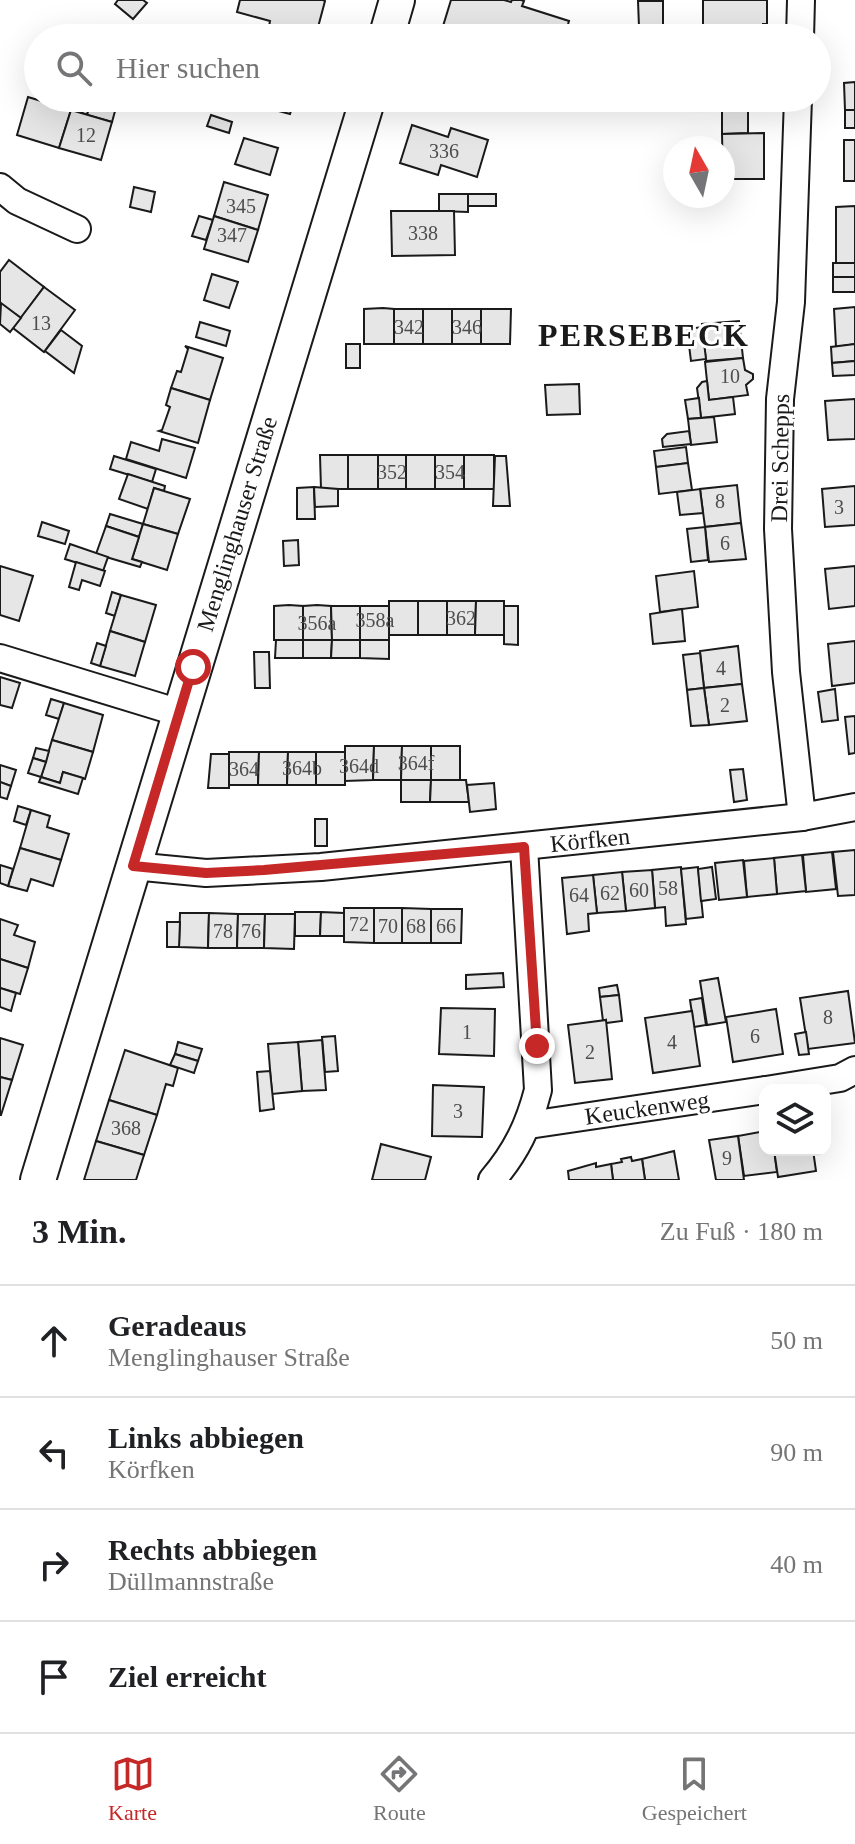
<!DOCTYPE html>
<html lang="de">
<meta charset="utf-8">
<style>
body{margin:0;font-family:"Times New Roman",serif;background:#f6f6f6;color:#202124}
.controls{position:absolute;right:24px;bottom:24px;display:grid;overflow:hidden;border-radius:16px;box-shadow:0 8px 32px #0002}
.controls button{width:72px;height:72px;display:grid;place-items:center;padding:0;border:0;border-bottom:2px solid #e0e0e0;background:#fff;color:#202124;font:40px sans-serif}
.compass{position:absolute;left:663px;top:136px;width:72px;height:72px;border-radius:50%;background:#fff;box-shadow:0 8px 32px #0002;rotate:351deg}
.stop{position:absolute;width:24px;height:24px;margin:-18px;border:6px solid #c62828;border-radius:50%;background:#fff}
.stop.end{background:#c62828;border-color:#fff;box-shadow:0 2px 8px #0008}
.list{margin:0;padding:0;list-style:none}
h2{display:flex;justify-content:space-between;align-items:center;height:104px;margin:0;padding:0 32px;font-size:34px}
h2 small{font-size:26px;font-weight:400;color:#757577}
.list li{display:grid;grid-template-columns:52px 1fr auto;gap:24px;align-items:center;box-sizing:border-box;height:112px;padding:0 32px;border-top:2px solid #e0e0e0}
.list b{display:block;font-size:30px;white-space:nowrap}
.list p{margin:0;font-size:26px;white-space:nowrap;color:#757577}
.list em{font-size:26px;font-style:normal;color:#757577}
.icon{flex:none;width:44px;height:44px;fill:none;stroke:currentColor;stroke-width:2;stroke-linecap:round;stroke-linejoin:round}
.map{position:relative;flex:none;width:855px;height:1180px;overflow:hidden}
.search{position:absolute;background:#fff;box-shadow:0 8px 32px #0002;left:24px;right:24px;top:24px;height:88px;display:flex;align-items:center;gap:20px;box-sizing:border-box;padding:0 28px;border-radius:44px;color:#757577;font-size:30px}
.sheet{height:552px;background:#fff}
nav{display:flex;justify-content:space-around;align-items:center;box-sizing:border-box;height:112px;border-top:2px solid #e0e0e0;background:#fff;font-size:22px;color:#757577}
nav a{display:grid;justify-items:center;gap:4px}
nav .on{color:#c62828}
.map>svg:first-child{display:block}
.building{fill:#e6e6e6;stroke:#1a1a1a;stroke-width:2}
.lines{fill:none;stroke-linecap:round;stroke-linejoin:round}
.minor-casing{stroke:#1a1a1a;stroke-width:30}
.tertiary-casing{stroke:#1a1a1a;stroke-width:38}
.minor{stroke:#fff;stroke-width:26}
.tertiary{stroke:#fff;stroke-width:34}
.route{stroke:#c62828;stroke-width:10}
.labels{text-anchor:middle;stroke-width:6;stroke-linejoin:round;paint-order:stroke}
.number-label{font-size:20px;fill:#4d4d4d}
.street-label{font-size:24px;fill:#1a1a1a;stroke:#fff}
.district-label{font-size:32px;font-weight:bold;letter-spacing:2px;fill:#1a1a1a;stroke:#fff}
</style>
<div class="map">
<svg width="855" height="1180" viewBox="0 0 855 1180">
<rect width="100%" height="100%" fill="#fff"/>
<g class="building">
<polygon points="118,0 143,0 147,3 133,19 115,4"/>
<polygon points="240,0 323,0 325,1 317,31 314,30 312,38 267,38 270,21 237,12"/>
<polygon points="451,0 504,0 511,2 512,0 521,0 524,1 522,6 569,21 564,38 444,38 440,36"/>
<polygon points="703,0 767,0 767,24 763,24 763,35 703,34"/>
<polygon points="638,1 663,1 663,27 639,27"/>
<polygon points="702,28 702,38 664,38 664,29"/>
<polygon points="703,34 763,35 763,38 703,38"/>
<polygon points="855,82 855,110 845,110 844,83"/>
<polygon points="28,97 71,110 59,148 17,135"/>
<polygon points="40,98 70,98 67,108 39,100"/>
<polygon points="81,98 92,98 87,115 77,111"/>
<polygon points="92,98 117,104 112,122 87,115"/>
<polygon points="251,98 295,98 290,114 249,103"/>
<polygon points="71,110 112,122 101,160 59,148"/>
<polygon points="722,110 748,110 748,133 722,134"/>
<rect x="845" y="110" width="10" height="18"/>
<polygon points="211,115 232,122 229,133 207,126"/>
<polygon points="412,125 448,137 451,128 488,140 477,177 441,165 438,175 400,163"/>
<polygon points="764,133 764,179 723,179 722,134"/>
<polygon points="244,138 278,148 270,175 235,164"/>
<rect x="844" y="140" width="11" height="41"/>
<polygon points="224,182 268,195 258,230 214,216"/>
<polygon points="134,187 155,192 151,212 130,207"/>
<polygon points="439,194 468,194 468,212 439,211"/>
<rect x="468" y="194" width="28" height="12"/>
<polygon points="855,206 855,263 836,263 836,207"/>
<polygon points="391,211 454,211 455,255 392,256"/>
<polygon points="199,216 213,220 206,240 192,236"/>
<polygon points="214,216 258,230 248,262 204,249"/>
<polygon points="9,260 44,287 21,318 0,304 0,272"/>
<rect x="833" y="263" width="22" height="14"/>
<polygon points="212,274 238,282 229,308 204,300"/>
<rect x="833" y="277" width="22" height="15"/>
<polygon points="44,287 75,310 44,352 13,328"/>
<polygon points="1,303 21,318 10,332 0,324"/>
<polygon points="855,307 855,344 836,347 834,309"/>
<polygon points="383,308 394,309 394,344 364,344 364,309"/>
<rect x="394" y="309" width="29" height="35"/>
<rect x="423" y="309" width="29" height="35"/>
<rect x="452" y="309" width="29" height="35"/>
<polygon points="481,309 511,309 510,344 481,344"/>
<polygon points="739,321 743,358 706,361 702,324"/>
<polygon points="200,322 230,331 226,346 196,337"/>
<polygon points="702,327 706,359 691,361 687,329"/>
<polygon points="61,330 82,346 74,373 45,351"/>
<rect x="346" y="344" width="14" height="24"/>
<polygon points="855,344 855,361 832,363 831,347"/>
<polygon points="185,346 223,358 210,400 171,388 177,371 181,372 188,349"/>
<polygon points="743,358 745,370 753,374 753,379 746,385 748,395 709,400 705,362"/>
<polygon points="855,361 855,375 833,376 832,363"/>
<polygon points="707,381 709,400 733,397 735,414 701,418 697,388 702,382"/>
<polygon points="579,384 580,414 547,415 545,385"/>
<polygon points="171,388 210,400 198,443 159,431 162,430 170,407 166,405"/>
<polygon points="699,398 701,418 688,419 685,400"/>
<polygon points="855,399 855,439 828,440 825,401"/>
<polygon points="714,417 717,442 691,445 688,419"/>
<polygon points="689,431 691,444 663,447 662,439 667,434"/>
<polygon points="162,439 195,448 186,478 126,459 131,442 159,451"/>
<polygon points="686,447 688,463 656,467 654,451"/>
<polygon points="320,455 348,455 348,489 321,489"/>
<rect x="348" y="455" width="30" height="34"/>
<rect x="378" y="455" width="28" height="34"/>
<rect x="406" y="455" width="29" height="34"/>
<rect x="435" y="455" width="29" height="34"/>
<rect x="464" y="455" width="30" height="34"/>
<polygon points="114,456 156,469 152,482 110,469"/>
<polygon points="495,456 506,456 510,506 493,506"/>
<polygon points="688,463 692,490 659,494 656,467"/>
<polygon points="128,474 165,486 164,491 154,488 148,509 119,499"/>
<polygon points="737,485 741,523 705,527 700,489"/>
<polygon points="855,486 855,525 825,527 822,489"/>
<polygon points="314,487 315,519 297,519 297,488"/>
<polygon points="314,487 338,489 338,506 315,507"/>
<polygon points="154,488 190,499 178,534 143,524"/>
<polygon points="700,489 703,513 680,515 677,492"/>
<polygon points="110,514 143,524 139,537 106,526"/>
<polygon points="42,522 69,531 65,544 38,536"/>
<polygon points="741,523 746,559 709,562 705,527"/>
<polygon points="143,524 178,534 167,570 132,559"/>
<polygon points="106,526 139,537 132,559 142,562 140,567 96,554"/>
<polygon points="705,527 708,560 691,562 687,529"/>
<polygon points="298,540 299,565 284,566 283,541"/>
<polygon points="70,544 108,557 103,571 65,559"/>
<polygon points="76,562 105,571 100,586 82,580 79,590 69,587"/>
<polygon points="0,566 33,576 19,621 0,615"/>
<polygon points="855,566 855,606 829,609 825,569"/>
<polygon points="694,571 698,607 660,612 656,576"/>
<polygon points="112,592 121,595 115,616 106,613"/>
<polygon points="121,595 156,605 145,642 110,631"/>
<rect x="389" y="601" width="29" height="34"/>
<rect x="418" y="601" width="29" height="34"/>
<polygon points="447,601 476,601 475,635 447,635"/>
<polygon points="476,601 504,601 504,635 475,635"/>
<polygon points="289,605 303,606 303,640 274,640 274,606"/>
<polygon points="317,605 331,606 332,640 303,640 303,606"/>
<polygon points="331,606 360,606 360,640 332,640"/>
<rect x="360" y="606" width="29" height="34"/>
<polygon points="504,606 518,606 518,645 504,644"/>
<polygon points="682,609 685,641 653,644 650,614"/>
<polygon points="110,631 145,642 135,676 100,666"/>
<polygon points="276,640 303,640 303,658 275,658"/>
<polygon points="303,640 332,640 331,658 303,658"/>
<polygon points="332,640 360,640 360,658 331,658"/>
<polygon points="360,640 389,640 389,659 360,658"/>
<polygon points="855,641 855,683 832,686 828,644"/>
<polygon points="97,643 106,646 100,666 91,663"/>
<polygon points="738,646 742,684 704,688 700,651"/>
<polygon points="254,652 269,652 270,688 255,688"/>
<polygon points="700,653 704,688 687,690 683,655"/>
<polygon points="0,677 20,683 12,708 0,705"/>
<polygon points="742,684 747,721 709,725 704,688"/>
<polygon points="704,688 709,725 691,726 687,690"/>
<polygon points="835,689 838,720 822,722 818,692"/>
<polygon points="51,699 64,703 59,719 46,715"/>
<polygon points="64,703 103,715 93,752 52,740"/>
<polygon points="855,716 855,753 849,754 845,717"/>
<polygon points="52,740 93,752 85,779 63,772 60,783 41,777"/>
<polygon points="345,746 374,746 373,780 345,781"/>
<polygon points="374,746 402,746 401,780 373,780"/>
<polygon points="402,746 431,746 431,780 401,780"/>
<rect x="431" y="746" width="29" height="34"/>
<polygon points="36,748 49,751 46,762 33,758"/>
<polygon points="229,752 259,752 258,785 229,785"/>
<polygon points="259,752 288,752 287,785 258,785"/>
<polygon points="288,752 316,752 316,785 287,785"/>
<rect x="316" y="752" width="29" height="33"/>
<polygon points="211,754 229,754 229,788 208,788"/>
<polygon points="33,758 46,762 41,777 28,773"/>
<polygon points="0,765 16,770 11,786 0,782"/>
<polygon points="743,769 747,800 734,802 730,770"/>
<polygon points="63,772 83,778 78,794 39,782 41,777 60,783"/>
<polygon points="401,780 431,780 430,802 401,802"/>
<polygon points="431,780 466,780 469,802 430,802"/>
<polygon points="0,782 11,786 7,799 0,797"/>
<polygon points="494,783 496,809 470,812 467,785"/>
<polygon points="18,806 31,810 26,825 14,821"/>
<polygon points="31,810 50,816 47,827 69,834 61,860 20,848"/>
<rect x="315" y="819" width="12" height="27"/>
<polygon points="20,848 61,860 53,886 31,879 27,891 8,886"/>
<polygon points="855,850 855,895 838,896 833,852"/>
<polygon points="832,852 836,889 806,892 803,855"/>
<polygon points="802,855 806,891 777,894 774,858"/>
<polygon points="774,858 777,894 747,897 744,861"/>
<polygon points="743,860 747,897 719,900 715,863"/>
<polygon points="0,865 13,869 8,886 0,883"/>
<polygon points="681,867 686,924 666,926 665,907 655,908 652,870"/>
<polygon points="698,867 703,917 686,919 681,869"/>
<polygon points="712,867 716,899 701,901 698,869"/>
<polygon points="652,870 655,908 626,911 622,872"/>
<polygon points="622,872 626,911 597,913 593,875"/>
<polygon points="593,875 597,913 588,914 589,931 567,934 562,878"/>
<polygon points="344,908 374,908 374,943 344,942"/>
<rect x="374" y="908" width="28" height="35"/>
<polygon points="402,908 431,909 431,943 402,943"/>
<polygon points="431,909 462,909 461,943 431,943"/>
<polygon points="295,912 321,912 320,936 295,936"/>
<polygon points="321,912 344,913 344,936 320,936"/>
<polygon points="180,913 209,913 208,948 179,947"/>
<polygon points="209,913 238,914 237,948 208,948"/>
<polygon points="238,914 265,914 264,948 237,948"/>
<polygon points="265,914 295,914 294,949 264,948"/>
<polygon points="0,919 18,925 14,935 35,942 28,968 0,959"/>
<polygon points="167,922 180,922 179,947 167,947"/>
<polygon points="0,959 28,968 20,994 0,988"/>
<polygon points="503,973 504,987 466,989 466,975"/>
<polygon points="718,978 726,1022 707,1025 700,981"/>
<polygon points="617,985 619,995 600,997 599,988"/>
<polygon points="0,988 16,993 11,1011 0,1007"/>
<polygon points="848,991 855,1043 808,1049 800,998"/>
<polygon points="619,995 622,1021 606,1023 606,1020 603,1021 600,997"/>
<polygon points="702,998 706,1025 694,1027 690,1000"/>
<polygon points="441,1008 495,1009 494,1056 439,1054"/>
<polygon points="776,1009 783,1054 733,1062 726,1017"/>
<polygon points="692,1011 700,1066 653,1073 645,1018"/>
<polygon points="606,1020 612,1079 575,1083 568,1025"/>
<polygon points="806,1032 809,1054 799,1055 795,1034"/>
<polygon points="335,1036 338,1071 325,1072 322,1037"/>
<polygon points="0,1038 23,1045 12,1080 0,1077"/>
<polygon points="322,1040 326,1090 302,1091 298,1042"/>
<polygon points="178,1042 202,1049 198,1061 175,1054"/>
<polygon points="298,1042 302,1091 272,1094 268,1044"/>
<polygon points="125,1050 178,1068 173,1086 166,1084 157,1115 109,1100"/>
<polygon points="175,1054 198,1061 194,1073 170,1065"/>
<polygon points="270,1071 274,1109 260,1111 257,1072"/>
<polygon points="0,1077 12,1080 1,1115 0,1115"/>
<polygon points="433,1085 484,1087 482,1137 432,1136"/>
<polygon points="109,1100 157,1115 144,1155 96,1141"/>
<polygon points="765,1131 765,1150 774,1150 777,1172 744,1176 738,1136"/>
<polygon points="738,1136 744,1180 716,1180 709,1140"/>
<polygon points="96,1141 144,1155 136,1180 84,1180"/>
<polygon points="381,1144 431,1157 425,1180 372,1180"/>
<polygon points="774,1150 813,1150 816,1171 778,1177"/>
<polygon points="674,1151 679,1180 645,1180 642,1159"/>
<polygon points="631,1157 632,1161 642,1159 645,1180 613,1180 611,1164 622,1162 621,1159"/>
<polygon points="596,1163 596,1167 611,1164 613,1180 569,1180 568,1171"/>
</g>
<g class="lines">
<defs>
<g id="minor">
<polyline points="800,38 801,0"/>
<polyline points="798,98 791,302 780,399 778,529 786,672 802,817"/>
<polyline points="0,187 17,201 77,229"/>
<polyline points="0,658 180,713"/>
<polyline points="133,866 206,873 321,867 802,817 855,807"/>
<polyline points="766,1090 840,1078 855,1070"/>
<polyline points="529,1125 765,1090"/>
<path d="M492 1180C516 1152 529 1125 538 1090L524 847"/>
</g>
<g id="tertiary">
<polyline points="386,38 397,0"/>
<polyline points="38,1180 368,98"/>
</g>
</defs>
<use href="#minor" class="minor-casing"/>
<use href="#tertiary" class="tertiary-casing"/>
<use href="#minor" class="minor"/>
<use href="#tertiary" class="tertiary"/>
</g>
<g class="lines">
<polyline class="route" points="193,667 133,866 206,873 264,870 524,847 537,1046"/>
</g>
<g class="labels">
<g class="number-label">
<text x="86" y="142">12</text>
<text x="444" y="158">336</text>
<text x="241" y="213">345</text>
<text x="423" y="240">338</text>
<text x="232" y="242">347</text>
<text x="41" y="330">13</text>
<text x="409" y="334">342</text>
<text x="467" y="334">346</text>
<text x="730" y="383">10</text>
<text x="392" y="479">352</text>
<text x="450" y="479">354</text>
<text x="720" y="508">8</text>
<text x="839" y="514">3</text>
<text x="725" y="550">6</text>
<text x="461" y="625">362</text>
<text x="375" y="627">358a</text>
<text x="317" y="630">356a</text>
<text x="721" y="675">4</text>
<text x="725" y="712">2</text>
<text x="416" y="770">364f</text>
<text x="359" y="773">364d</text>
<text x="302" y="775">364b</text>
<text x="244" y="776">364</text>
<text x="668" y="895">58</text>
<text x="639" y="897">60</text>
<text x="610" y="900">62</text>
<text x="579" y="902">64</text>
<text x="359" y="931">72</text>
<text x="388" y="933">70</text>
<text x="416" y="933">68</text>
<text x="446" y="933">66</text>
<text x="223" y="938">78</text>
<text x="251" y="938">76</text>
<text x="828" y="1024">8</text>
<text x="467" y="1039">1</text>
<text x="755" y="1043">6</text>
<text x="672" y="1049">4</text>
<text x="590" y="1059">2</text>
<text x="458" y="1118">3</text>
<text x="126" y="1135">368</text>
<text x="727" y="1165">9</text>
</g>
<g class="street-label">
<text transform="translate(780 458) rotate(-89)" y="8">Drei Schepps</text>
<text transform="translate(237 524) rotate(-73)" y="8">Menglinghauser Straße</text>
<text transform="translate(590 840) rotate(-6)" y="8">Körfken</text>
<text transform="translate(647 1108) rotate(-8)" y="8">Keuckenweg</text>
</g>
<g class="district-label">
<text x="644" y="346">PERSEBECK</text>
</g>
</g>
</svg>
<div class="controls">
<button><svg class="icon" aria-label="layers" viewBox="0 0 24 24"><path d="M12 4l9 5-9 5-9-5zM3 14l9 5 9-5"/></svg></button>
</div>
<svg class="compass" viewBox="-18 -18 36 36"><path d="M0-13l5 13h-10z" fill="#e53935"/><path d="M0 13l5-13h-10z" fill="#757577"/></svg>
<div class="stop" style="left:193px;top:667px"></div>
<div class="stop end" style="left:537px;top:1046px"></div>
<div class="search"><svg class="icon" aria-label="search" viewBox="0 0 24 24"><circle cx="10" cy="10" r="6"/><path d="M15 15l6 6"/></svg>Hier suchen</div>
</div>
<section class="sheet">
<h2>3 Min.<small>Zu Fuß · 180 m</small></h2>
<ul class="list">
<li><svg class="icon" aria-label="ahead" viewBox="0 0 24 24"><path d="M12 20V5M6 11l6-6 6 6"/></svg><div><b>Geradeaus</b><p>Menglinghauser Straße</p></div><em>50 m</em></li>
<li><svg class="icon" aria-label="left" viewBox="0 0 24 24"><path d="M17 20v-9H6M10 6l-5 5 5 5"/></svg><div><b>Links abbiegen</b><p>Körfken</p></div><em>90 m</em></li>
<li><svg class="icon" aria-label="right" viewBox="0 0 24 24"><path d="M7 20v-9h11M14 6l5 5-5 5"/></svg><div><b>Rechts abbiegen</b><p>Düllmannstraße</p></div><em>40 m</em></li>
<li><svg class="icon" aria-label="arrive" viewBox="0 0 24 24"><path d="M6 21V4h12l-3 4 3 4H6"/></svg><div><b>Ziel erreicht</b></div></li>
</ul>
</section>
<nav>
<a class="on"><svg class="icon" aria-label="map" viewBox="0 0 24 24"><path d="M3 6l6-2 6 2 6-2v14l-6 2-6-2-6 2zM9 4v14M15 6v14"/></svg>Karte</a>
<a><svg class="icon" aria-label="directions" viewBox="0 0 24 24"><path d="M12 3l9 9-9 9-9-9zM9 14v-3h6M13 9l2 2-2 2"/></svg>Route</a>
<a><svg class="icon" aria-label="saved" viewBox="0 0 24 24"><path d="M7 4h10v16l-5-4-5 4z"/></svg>Gespeichert</a>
</nav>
